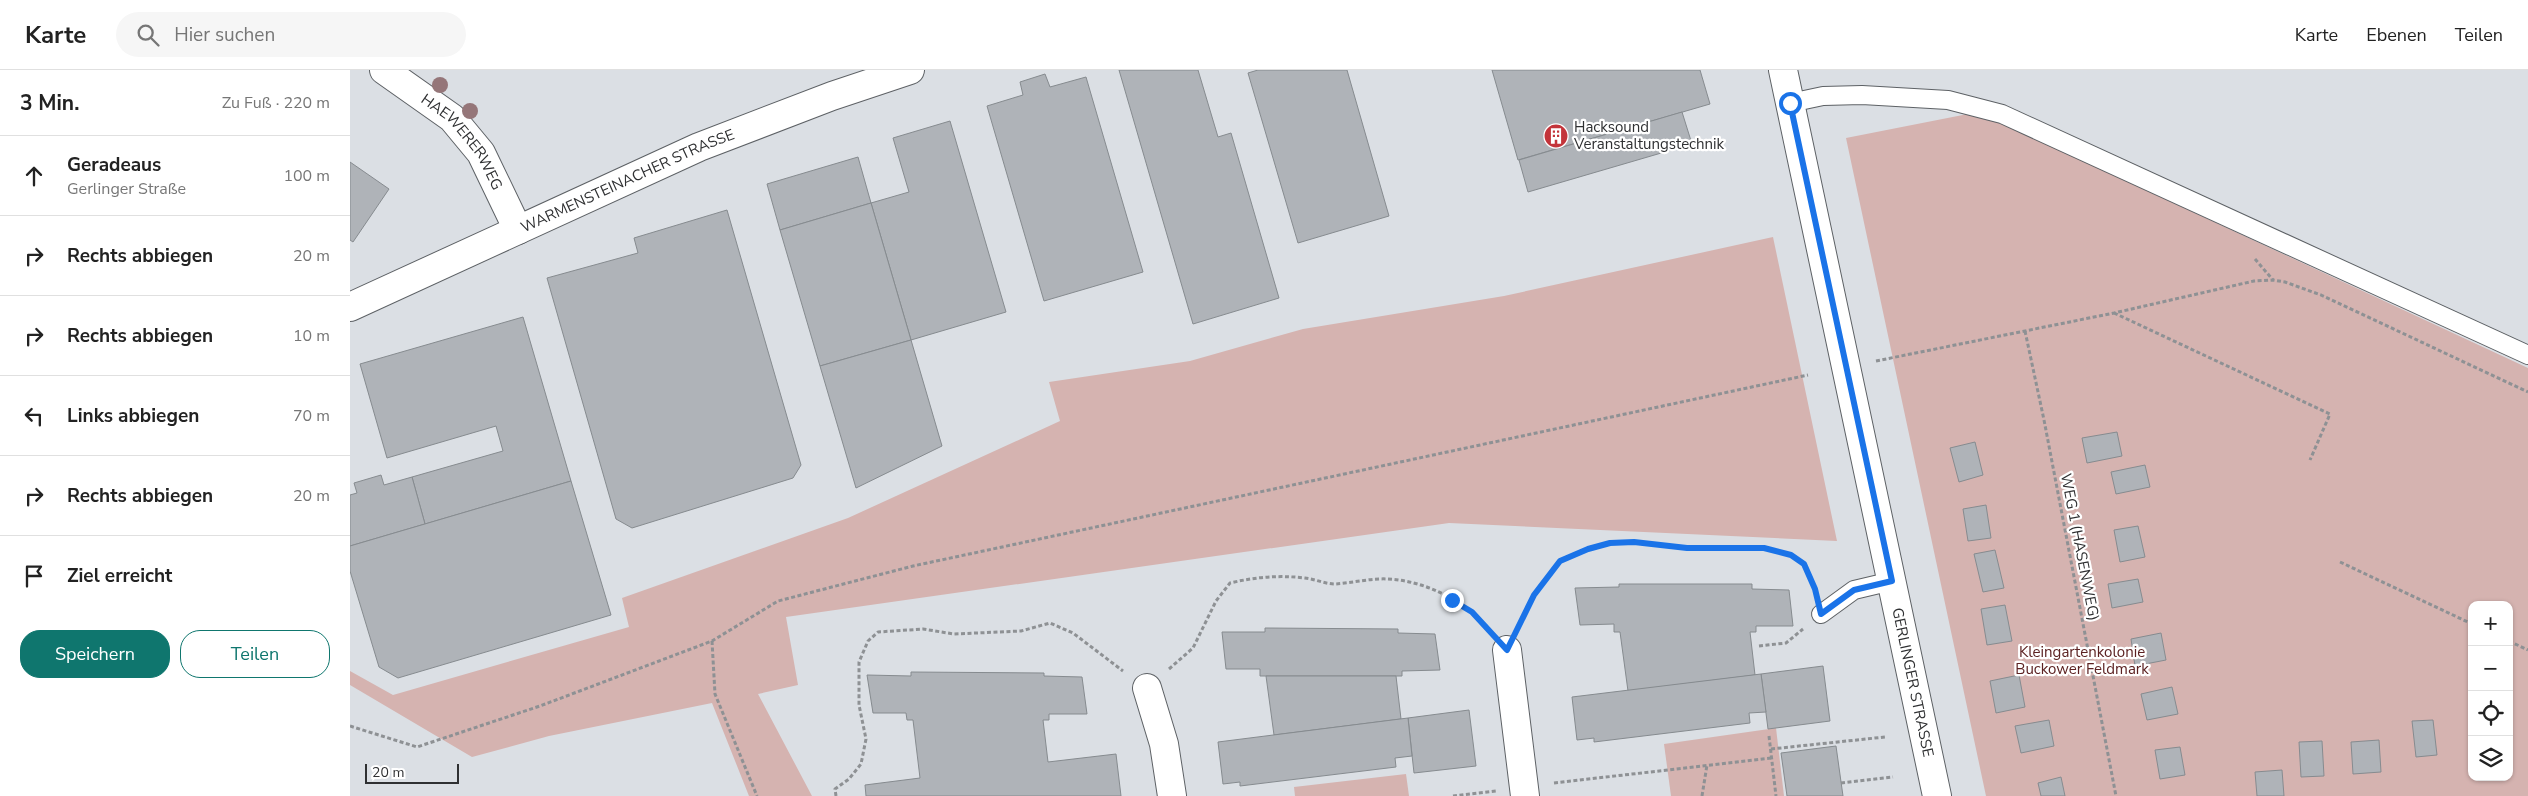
<!DOCTYPE html>
<html lang="de">
<meta charset="utf-8">
<style>
body{margin:0;font-family:"Nunito Sans",sans-serif;background:#f6f6f6;color:#222}
.controls{position:absolute;right:15px;bottom:15px;display:grid;overflow:hidden;border-radius:10px;box-shadow:0 1px 4px #0004}
.controls button{width:45px;height:45px;display:grid;place-items:center;padding:0;border:0;border-bottom:1px solid #e0e0e0;background:#fff;color:#222;font:25px sans-serif}
.scale{position:absolute;left:15px;bottom:12px;width:94px;box-sizing:border-box;padding-left:5px;border:2px solid #2f3032;border-top:0;font-size:14px;line-height:18px;white-space:nowrap;color:#2f3032;-webkit-text-stroke:4px #fff;paint-order:stroke}
.stop{position:absolute;width:15px;height:15px;margin:-11px;border:4px solid #1a73e8;border-radius:50%;background:#fff}
.stop.end{background:#1a73e8;border-color:#fff;box-shadow:0 1px 5px #0008}
.list{margin:0;padding:0;list-style:none}
h2{display:flex;justify-content:space-between;align-items:center;height:65px;margin:0;padding:0 20px;font-size:21px}
h2 small{font-size:16px;font-weight:400;color:#767676}
.list li{display:grid;grid-template-columns:32px 1fr auto;gap:15px;align-items:center;box-sizing:border-box;height:80px;padding:0 20px;border-top:1px solid #e0e0e0}
.list b{display:block;font-size:19px;white-space:nowrap}
.list p{margin:0;font-size:16px;white-space:nowrap;color:#767676}
.list em{font-size:16px;font-style:normal;color:#767676}
.actions{display:flex;gap:10px;padding:15px 20px}
.actions a{flex:1;padding:11px 0;border:1px solid #0f766e;border-radius:20px;text-align:center;font-size:18px;color:#0f766e}
.actions .main{background:#0f766e;color:#fff}
.icon{flex:none;width:28px;height:28px;fill:none;stroke:currentColor;stroke-width:2;stroke-linecap:round;stroke-linejoin:round}
.map{position:relative;flex:none;width:2178px;height:726px;overflow:hidden}
header{display:flex;align-items:center;gap:30px;box-sizing:border-box;height:70px;padding:0 25px;background:#fff;border-bottom:1px solid #e0e0e0}
header strong{font-size:24px}
nav{display:flex;gap:28px;margin-inline-start:auto;font-size:18px}
.search{width:350px;height:45px;background:#f6f6f6;display:flex;align-items:center;gap:12px;box-sizing:border-box;padding:0 18px;border-radius:28px;color:#767676;font-size:19px}
main{display:flex}
aside{flex:1;background:#fff}
.map>svg:first-child{display:block}
.green{fill:#d5b3b0;fill-rule:evenodd}
.building{fill:#afb3b8;stroke:#868b8f}
.lines{fill:none;stroke-linecap:round;stroke-linejoin:round}
.lane-casing{stroke:#5d6165;stroke-width:20}
.street-casing{stroke:#5d6165;stroke-width:30}
.secondary-casing{stroke:#5d6165;stroke-width:30}
.path{stroke:#8e9194;stroke-width:3;stroke-dasharray:4 2.5;stroke-linecap:butt}
.lane{stroke:#fff;stroke-width:18}
.street{stroke:#fff;stroke-width:28}
.secondary{stroke:#fff;stroke-width:28}
.tree{fill:#957679}
.route{stroke:#1a73e8;stroke-width:6}
.labels{text-anchor:middle;stroke-width:4.5;stroke-linejoin:round;paint-order:stroke}
.poi-label{font-size:15px;fill:#2f3032;stroke:#fff;text-anchor:start}
.street-label{font-size:15px;fill:#2f3032;stroke:#fff}
.park-label{font-size:15px;fill:#5b2121;stroke:#fff}
</style>
<header>
<strong>Karte</strong>
<div class="search"><svg class="icon" aria-label="search" viewBox="0 0 24 24"><circle cx="10" cy="10" r="6"/><path d="M15 15l6 6"/></svg>Hier suchen</div>
<nav><a>Karte</a><a>Ebenen</a><a>Teilen</a></nav>
</header>
<main>
<aside>
<h2>3 Min.<small>Zu Fuß · 220 m</small></h2>
<ul class="list">
<li><svg class="icon" aria-label="ahead" viewBox="0 0 24 24"><path d="M12 20V5M6 11l6-6 6 6"/></svg><div><b>Geradeaus</b><p>Gerlinger Straße</p></div><em>100 m</em></li>
<li><svg class="icon" aria-label="right" viewBox="0 0 24 24"><path d="M7 20v-9h11M14 6l5 5-5 5"/></svg><div><b>Rechts abbiegen</b></div><em>20 m</em></li>
<li><svg class="icon" aria-label="right" viewBox="0 0 24 24"><path d="M7 20v-9h11M14 6l5 5-5 5"/></svg><div><b>Rechts abbiegen</b></div><em>10 m</em></li>
<li><svg class="icon" aria-label="left" viewBox="0 0 24 24"><path d="M17 20v-9H6M10 6l-5 5 5 5"/></svg><div><b>Links abbiegen</b></div><em>70 m</em></li>
<li><svg class="icon" aria-label="right" viewBox="0 0 24 24"><path d="M7 20v-9h11M14 6l5 5-5 5"/></svg><div><b>Rechts abbiegen</b></div><em>20 m</em></li>
<li><svg class="icon" aria-label="arrive" viewBox="0 0 24 24"><path d="M6 21V4h12l-3 4 3 4H6"/></svg><div><b>Ziel erreicht</b></div></li>
</ul>
<div class="actions"><a class="main">Speichern</a><a>Teilen</a></div>
</aside>
<div class="map">
<svg width="2178" height="726" viewBox="0 0 2178 726">
<rect width="100%" height="100%" fill="#dbdfe4"/>
<g class="green">
<path d="M1628 42 2178 298V726H1636L1496 68ZM2122 535H2159V707H2122Z"/>
<polygon points="1423,167 1487,471 1099,453 436,547 448,615 408,624 462,726 399,726 362,633 199,666 122,687 0,615 0,601 43,625 279,557 272,528 498,448 710,351 699,312 840,291 953,259 1154,226"/>
<polygon points="1426,658 1434,726 1321,726 1314,674"/>
<polygon points="1056,704 1059,726 945,726 944,717"/>
</g>
<g class="building">
<polygon points="769,0 848,0 868,67 881,63 929,228 843,254"/>
<polygon points="908,0 997,0 1039,146 948,173 898,3"/>
<polygon points="1142,0 1350,0 1360,34 1168,90"/>
<polygon points="695,4 700,17 736,7 793,202 694,231 637,36 673,25 670,12"/>
<polygon points="1332,42 1342,74 1178,122 1169,90"/>
<polygon points="600,51 656,242 561,270 521,133 559,122 543,68"/>
<polygon points="508,87 521,133 430,160 417,114"/>
<polygon points="0,92 39,119 3,172 0,170"/>
<polygon points="521,133 561,270 470,296 430,160"/>
<polygon points="377,140 451,395 443,408 282,458 266,449 197,208 288,183 284,168"/>
<polygon points="173,247 221,411 75,454 62,407 153,381 146,356 37,388 10,294"/>
<polygon points="561,270 592,376 506,418 470,296"/>
<polygon points="1767,362 1772,386 1737,393 1732,368"/>
<polygon points="1625,372 1633,405 1609,412 1600,378"/>
<polygon points="1795,395 1800,417 1766,424 1761,402"/>
<polygon points="31,405 34,415 62,407 75,454 0,476 0,425 7,423 4,413"/>
<polygon points="221,411 261,545 48,608 29,597 0,501 0,476"/>
<polygon points="1636,435 1641,468 1618,471 1613,439"/>
<polygon points="1788,456 1795,487 1770,492 1764,460"/>
<polygon points="1645,480 1654,518 1633,522 1624,484"/>
<polygon points="1788,509 1793,532 1762,538 1758,514"/>
<polygon points="1269,514 1402,514 1402,519 1439,520 1443,556 1406,556 1406,562 1400,562 1405,605 1278,621 1270,562 1264,562 1264,554 1230,555 1225,518 1269,517"/>
<polygon points="1655,535 1662,571 1637,575 1631,539"/>
<polygon points="915,558 1048,559 1048,563 1085,564 1090,600 1052,601 1052,606 910,606 910,599 876,599 872,562 915,562"/>
<polygon points="1811,563 1816,590 1785,596 1781,569"/>
<polygon points="1473,596 1480,651 1418,659 1411,604"/>
<polygon points="561,602 694,603 694,606 732,607 737,644 699,644 699,650 693,650 698,692 766,684 771,726 516,726 515,715 570,708 563,650 557,650 556,643 523,643 517,605 561,606"/>
<polygon points="1411,604 1416,642 1399,643 1400,653 1244,672 1244,668 1227,670 1222,627"/>
<polygon points="1669,605 1675,637 1646,643 1640,611"/>
<polygon points="916,606 1046,606 1051,649 924,665"/>
<polygon points="1822,617 1828,644 1797,650 1791,624"/>
<polygon points="1119,640 1126,696 1064,703 1058,648"/>
<polygon points="1058,648 1062,686 1045,688 1046,697 890,716 890,712 873,714 868,672"/>
<polygon points="1699,650 1704,676 1671,683 1665,656"/>
<polygon points="2083,650 2087,685 2066,687 2062,651"/>
<polygon points="2029,670 2031,702 2003,704 2001,672"/>
<polygon points="1972,671 1974,706 1951,707 1949,672"/>
<polygon points="1486,676 1493,726 1437,726 1431,683"/>
<polygon points="1830,677 1835,705 1810,709 1805,680"/>
<polygon points="1932,700 1934,726 1907,726 1905,702"/>
<polygon points="1711,707 1715,726 1691,726 1688,713"/>
</g>
<g class="lines">
<defs>
<g id="lane">
<polyline points="1440,33 1473,26 1512,25 1598,30 1652,44 2178,285"/>
<polyline points="1471,544 1504,520 1542,511"/>
</g>
<g id="street">
<path id="s1" d="M34 0 102 48 131 83 168 160"/>
<polyline points="1157,580 1175,726"/>
<polyline points="797,618 814,674 822,726"/>
</g>
<g id="secondary">
<path id="s2" d="M1433 0 1587 726"/>
<path id="s3" d="M0 237 349 77 482 26 560 0"/>
</g>
</defs>
<use href="#lane" class="lane-casing"/>
<use href="#street" class="street-casing"/>
<use href="#secondary" class="secondary-casing"/>
<g class="path">
<polyline points="1905,189 1923,210"/>
<polyline points="1764,243 1980,344 1960,390"/>
<polyline points="1675,261 1694,350 1766,726"/>
<polyline points="1526,291 1764,243 1904,211 1923,210 1935,212 1971,225 2178,322"/>
<polyline points="1990,492 2122,554"/>
<polyline points="1169,555 1184,525 1210,491 1238,479 1261,473 1283,472 1337,478 1414,478 1441,485 1454,494 1465,518"/>
<polyline points="362,571 365,624 407,726"/>
<polyline points="2159,571 2178,580"/>
<polyline points="1409,576 1436,573 1453,559"/>
<path d="M819 599 843 578 866 531 880 513C905 507 929 505 955 508 965 509 975 514 985 514 1002 513 1021 508 1038 509 1076 511 1112 530 1138 558"/>
<polyline points="0,656 67,677 190,636 362,571 428,531 563,496 1458,305"/>
<polyline points="1419,666 1426,726"/>
<polyline points="1421,679 1535,667"/>
<polyline points="1204,713 1422,688"/>
<polyline points="1491,713 1543,707"/>
<polyline points="486,726 485,719 499,709 511,694 516,669 509,635 509,592 518,571 528,562 573,559 604,564 671,561 700,553 723,563 773,601"/>
<polyline points="1103,726 1146,721"/>
<polyline points="1352,726 1357,695"/>
</g>
<use href="#lane" class="lane"/>
<use href="#street" class="street"/>
<use href="#secondary" class="secondary"/>
</g>
<g class="tree">
<circle cx="90" cy="15" r="8"/>
<circle cx="120" cy="41" r="8"/>
</g>
<g class="lines">
<polyline class="route" points="1102,530 1122,542 1157,580 1184,525 1210,491 1238,479 1260,473 1284,472 1337,478 1414,478 1441,485 1454,494 1465,519 1471,544 1504,520 1542,511 1440,33"/>
</g>
<defs>
<symbol id="building-disc" viewBox="-11 -11 22 22"><circle r="9.5" fill="#c3343a" stroke="#fff"/><path d="M-4-6H4V6H1V3H-1V6H-4ZM-2.5-4.3h1.7v1.8h-1.7ZM.8-4.3h1.7v1.8H.8ZM-2.5-1h1.7V.8h-1.7ZM.8-1h1.7V.8H.8Z" fill="#fff"/></symbol>
</defs>
<g fill-rule="evenodd">
<use href="#building-disc" x="1192" y="52" width="28" height="28"/>
</g>
<g class="labels">
<g class="poi-label">
<text x="1224" y="62">Hacksound<tspan x="1224" dy="17">Veranstaltungstechnik</tspan></text>
</g>
<g class="street-label">
<text dy="5" stroke="none"><textPath href="#s1" startOffset="108">HAEWERERWEG</textPath></text>
<text dy="5" stroke="none"><textPath href="#s3" startOffset="305">WARMENSTEINACHER STRASSE</textPath></text>
<text transform="translate(1730 477) rotate(79)" y="5">WEG 1 (HASENWEG)</text>
<text dy="5" stroke="none"><textPath href="#s2" startOffset="626">GERLINGER STRASSE</textPath></text>
</g>
<g class="park-label">
<text x="1732" y="587">Kleingartenkolonie<tspan x="1732" dy="17">Buckower Feldmark</tspan></text>
</g>
</g>
</svg>
<div class="controls">
<button>+</button>
<button>−</button>
<button><svg class="icon" aria-label="locate" viewBox="0 0 24 24"><circle cx="12" cy="12" r="6"/><path d="M12 2v4M12 18v4M2 12h4M18 12h4"/></svg></button>
<button><svg class="icon" aria-label="layers" viewBox="0 0 24 24"><path d="M12 4l9 5-9 5-9-5zM3 14l9 5 9-5"/></svg></button>
</div>
<div class="scale">20 m</div>
<div class="stop" style="left:1440px;top:33px"></div>
<div class="stop end" style="left:1102px;top:530px"></div>
</div>
</main>
